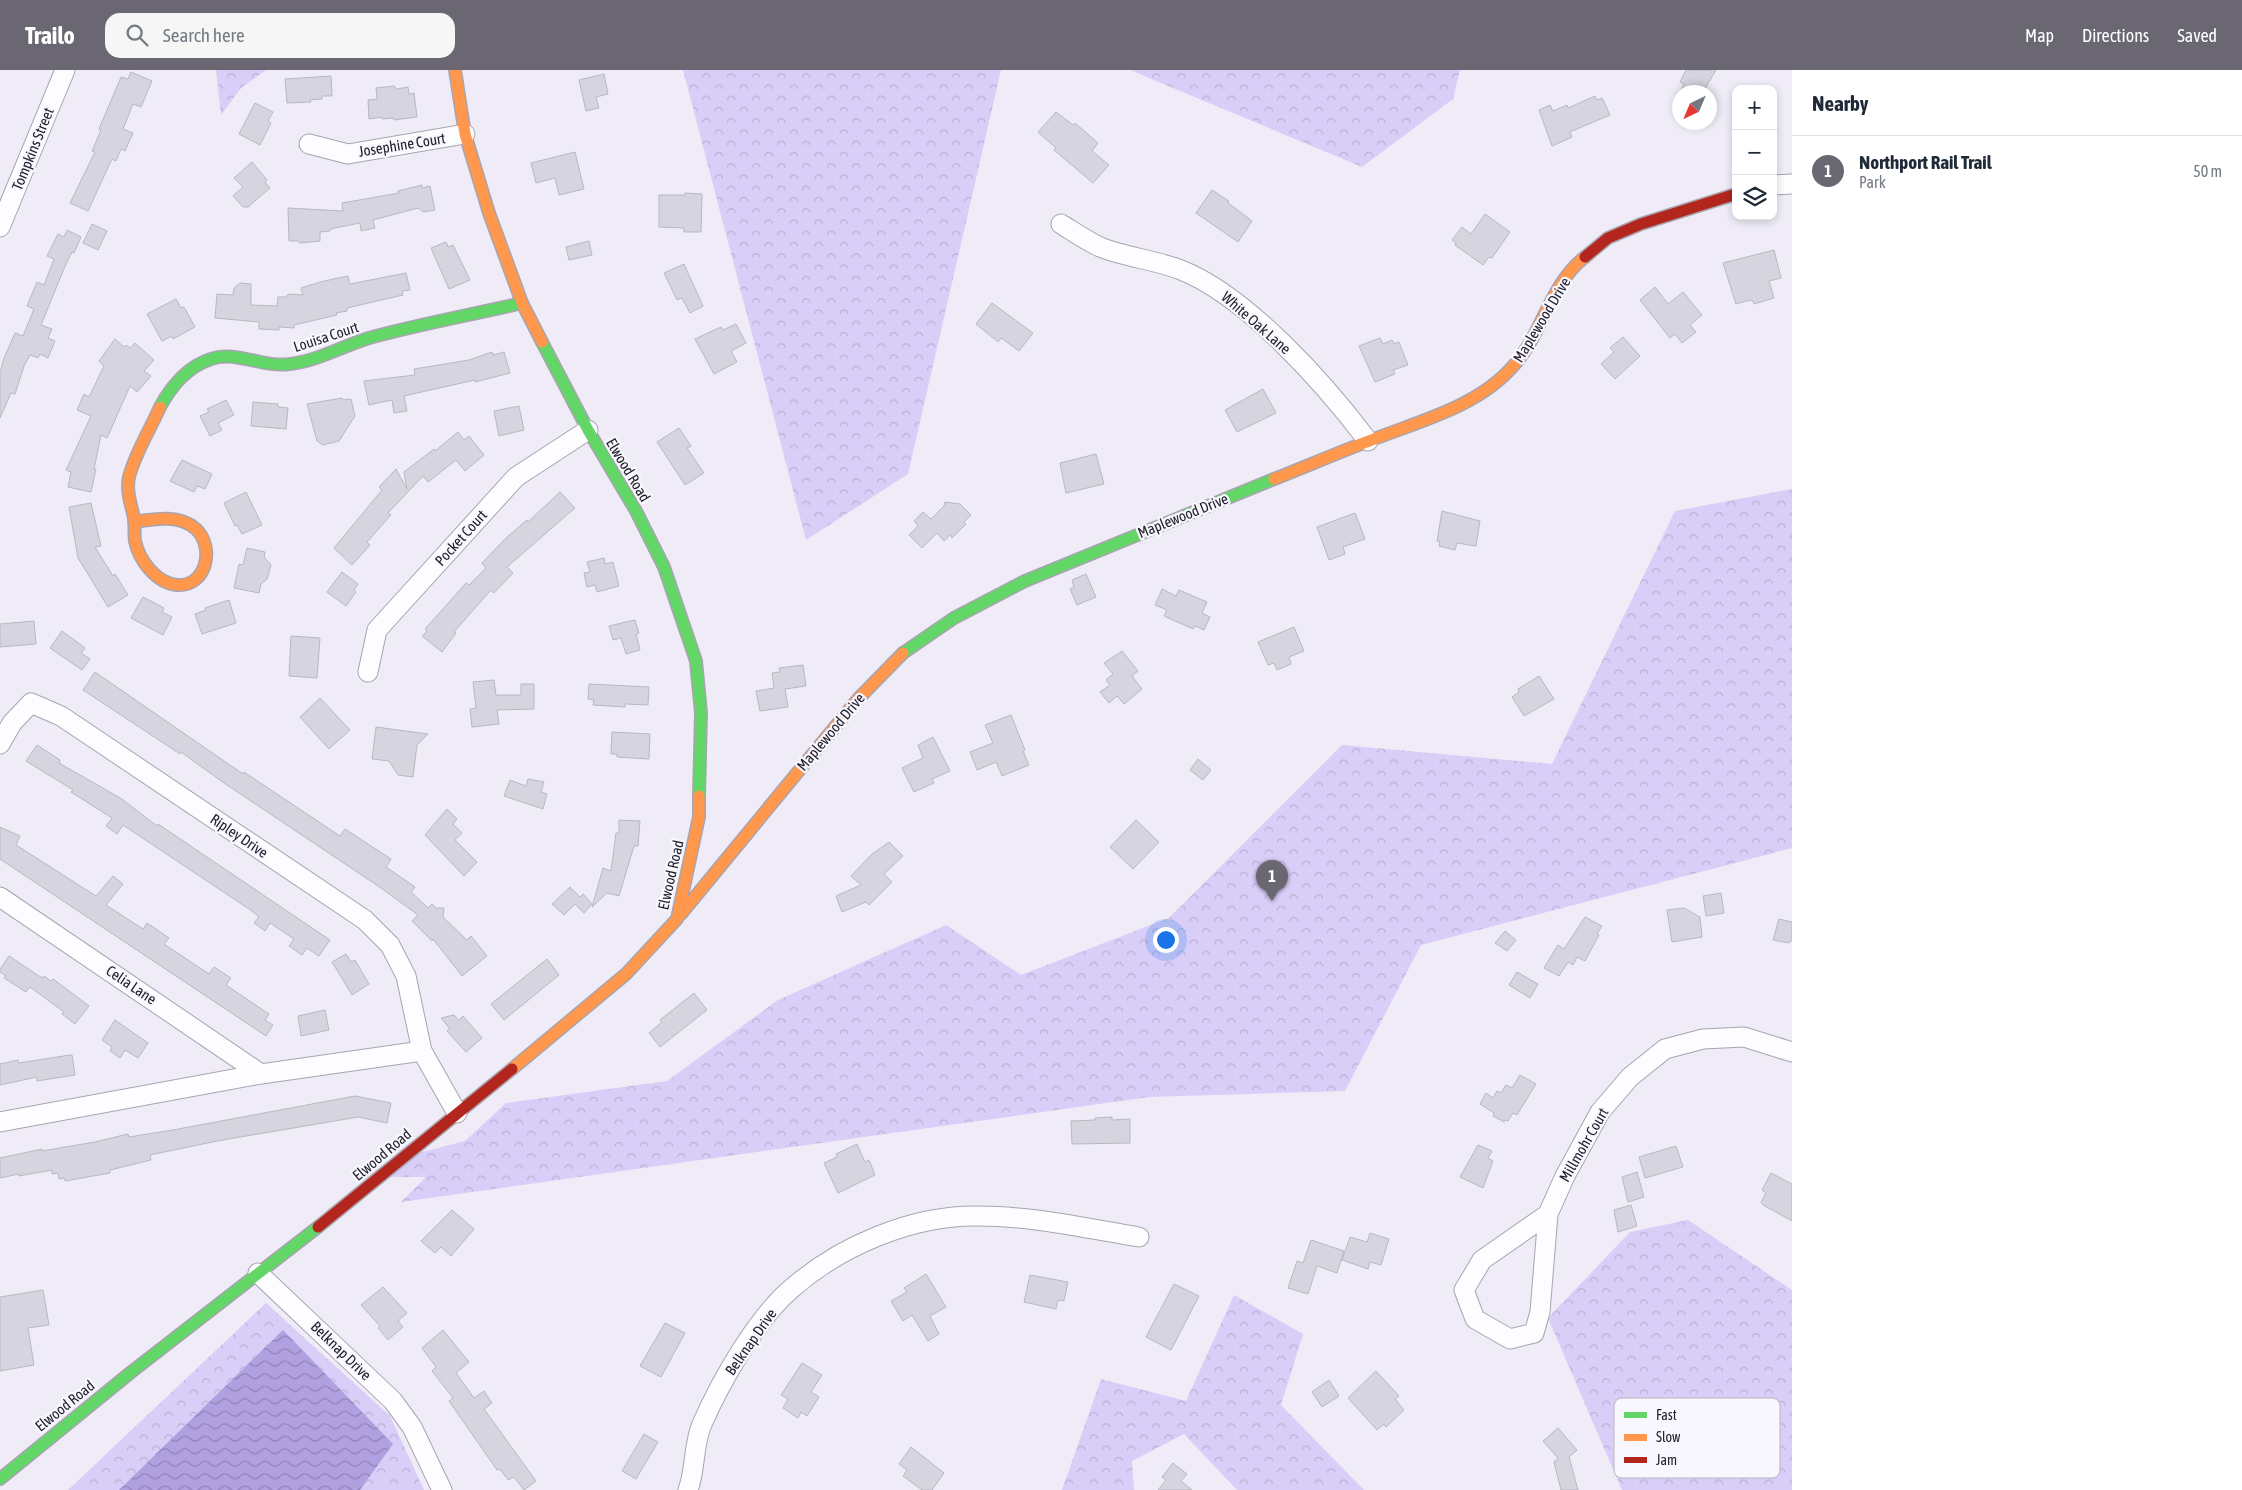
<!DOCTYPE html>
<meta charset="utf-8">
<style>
body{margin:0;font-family:"Asap Condensed",sans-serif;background:#f6f6f7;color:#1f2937}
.controls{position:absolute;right:15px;top:15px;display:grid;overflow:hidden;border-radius:10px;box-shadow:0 2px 8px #0003}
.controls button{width:45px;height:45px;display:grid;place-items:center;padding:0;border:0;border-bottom:1px solid #e0e1e3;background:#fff;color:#1f2937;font:25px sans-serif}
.compass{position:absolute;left:1672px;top:15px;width:45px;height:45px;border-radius:50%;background:#fff;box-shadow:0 2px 8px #0003;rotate:224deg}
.you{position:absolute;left:1165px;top:869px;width:18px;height:18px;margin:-12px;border:4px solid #fff;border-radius:50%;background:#1a73e8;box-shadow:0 0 0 8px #1a73e833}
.badge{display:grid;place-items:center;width:32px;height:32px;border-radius:50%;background:#6a6773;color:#fff;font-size:16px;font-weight:700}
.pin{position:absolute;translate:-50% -41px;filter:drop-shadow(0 1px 2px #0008)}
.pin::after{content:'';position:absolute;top:26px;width:18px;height:15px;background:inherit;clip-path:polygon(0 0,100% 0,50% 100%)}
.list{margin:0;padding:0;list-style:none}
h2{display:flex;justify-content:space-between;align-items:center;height:65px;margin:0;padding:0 20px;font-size:21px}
h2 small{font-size:16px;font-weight:400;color:#747a83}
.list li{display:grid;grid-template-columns:32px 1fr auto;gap:15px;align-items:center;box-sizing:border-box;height:70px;padding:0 20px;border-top:1px solid #e0e1e3}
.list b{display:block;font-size:19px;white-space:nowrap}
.list p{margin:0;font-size:16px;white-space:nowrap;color:#747a83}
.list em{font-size:16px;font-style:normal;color:#747a83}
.icon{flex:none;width:28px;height:28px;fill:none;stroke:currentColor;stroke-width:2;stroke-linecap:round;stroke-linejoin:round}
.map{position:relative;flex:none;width:1792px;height:1420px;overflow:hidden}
header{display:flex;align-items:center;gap:30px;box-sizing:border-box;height:70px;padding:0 25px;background:#6a6773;color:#fff}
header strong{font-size:24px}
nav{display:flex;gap:28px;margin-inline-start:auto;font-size:18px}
.search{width:350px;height:45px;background:#f6f6f7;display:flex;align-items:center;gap:12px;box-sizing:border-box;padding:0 18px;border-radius:15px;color:#747a83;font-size:19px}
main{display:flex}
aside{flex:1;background:#fff}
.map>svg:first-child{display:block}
.forest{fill:url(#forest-crowns)}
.water{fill:url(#water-waves)}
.building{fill:#d6d4df;stroke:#b9b7c1}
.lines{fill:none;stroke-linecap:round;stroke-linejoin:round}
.street-casing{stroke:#a8a4b0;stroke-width:21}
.fast-casing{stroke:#a8a4b0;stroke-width:14}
.slow-casing{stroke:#a8a4b0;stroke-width:14}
.jam-casing{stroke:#a8a4b0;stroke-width:14}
.street{stroke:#fdfcfe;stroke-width:19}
.fast{stroke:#63d668;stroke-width:11}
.slow{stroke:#ff974d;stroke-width:11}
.jam{stroke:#b3261e;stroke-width:11}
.labels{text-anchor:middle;stroke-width:4.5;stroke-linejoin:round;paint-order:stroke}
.street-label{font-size:15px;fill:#22202c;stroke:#f8f7fe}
.key{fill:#f8f7fe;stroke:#b8b6bf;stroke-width:1}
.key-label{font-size:14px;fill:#22202c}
</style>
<header>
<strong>Trailo</strong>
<div class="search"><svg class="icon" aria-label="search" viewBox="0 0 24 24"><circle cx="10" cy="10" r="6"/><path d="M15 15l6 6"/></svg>Search here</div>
<nav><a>Map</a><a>Directions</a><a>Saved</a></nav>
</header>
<main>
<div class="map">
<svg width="1792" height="1420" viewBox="0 0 1792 1420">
<defs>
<pattern id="forest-crowns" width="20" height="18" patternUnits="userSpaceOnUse" patternTransform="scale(1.25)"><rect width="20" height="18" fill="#d8cef8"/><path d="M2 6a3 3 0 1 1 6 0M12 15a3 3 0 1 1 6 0" fill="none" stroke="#b9b1d5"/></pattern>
<pattern id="water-waves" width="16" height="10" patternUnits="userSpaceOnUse" patternTransform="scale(1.25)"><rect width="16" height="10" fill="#b1a0e0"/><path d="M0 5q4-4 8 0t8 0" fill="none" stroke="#9082b6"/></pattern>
</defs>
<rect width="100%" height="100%" fill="#efecf7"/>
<g class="forest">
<polygon points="216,0 266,0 241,18 221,45"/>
<polygon points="683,0 1001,0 908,404 806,470"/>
<polygon points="1130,0 1460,0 1453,29 1362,97"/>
<polygon points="1792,419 1792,778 1421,875 1345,1021 1149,1027 401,1132 426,1107 381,1107 407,1086 465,1071 506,1033 667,1011 778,930 946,855 1021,905 1169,848 1342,675 1552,694 1675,441"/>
<polygon points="1688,1150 1792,1220 1792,1420 1622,1420 1548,1248 1630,1162"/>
<polygon points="1234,1225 1303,1264 1281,1335 1364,1420 1237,1420 1184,1364 1132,1391 1134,1420 1062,1420 1101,1309 1186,1331"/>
<polygon points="266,1233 390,1346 424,1420 68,1420"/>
</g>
<polygon class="water" points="283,1260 393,1374 360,1420 119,1420"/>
<g class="building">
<polygon points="1686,0 1716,0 1703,22 1680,22 1684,14 1680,12"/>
<polygon points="131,2 152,11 141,37 133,34 123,59 133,63 125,81 121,79 116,91 112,89 88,141 70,133 95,82 92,81 101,60 99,59 121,7 128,9"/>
<polygon points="604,4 608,24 596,27 599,38 586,41 579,10"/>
<polygon points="331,6 332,26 322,26 322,29 310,30 311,32 287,33 285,9"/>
<polygon points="394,16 397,19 408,17 409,24 414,23 417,47 394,50 394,48 382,49 382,47 369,49 368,30 377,29 376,18"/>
<polygon points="1595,26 1597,30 1602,28 1610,45 1570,62 1572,67 1552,76 1539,40 1550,35 1553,41 1567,35 1568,38"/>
<polygon points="255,33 273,42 268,51 271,53 260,75 239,64"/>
<polygon points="1056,42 1073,55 1075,53 1098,73 1092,81 1109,95 1093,113 1054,80 1056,78 1038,62"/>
<polygon points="575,82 584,119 559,125 555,108 536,113 531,93"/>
<polygon points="252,92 267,110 265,112 270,118 248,137 243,137 233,126 243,117 234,108"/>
<polygon points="422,115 422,118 430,116 435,140 424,142 418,138 373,150 375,158 361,161 360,153 330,159 330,161 320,162 320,171 300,173 298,171 289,171 288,138 343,141 342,133 399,123 398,121"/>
<polygon points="1212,120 1229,131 1227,132 1252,151 1238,172 1196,143"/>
<polygon points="685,123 702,124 701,162 684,162 684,158 659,157 659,125 685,125"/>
<polygon points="1485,144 1510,162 1492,188 1489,187 1483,195 1455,175 1456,173 1452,170 1462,157 1471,164"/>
<polygon points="92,154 107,161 98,180 83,173"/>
<polygon points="67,160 81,167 74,183 72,182 66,194 41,255 52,259 48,268 55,271 48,288 40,284 38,288 30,285 24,296 15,324 11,323 0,348 0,303 4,288 15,263 23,266 34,239 27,236 37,212 44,215 54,189 47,186 58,164 64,167"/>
<polygon points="589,171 592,185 569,190 566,177"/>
<polygon points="446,172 448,177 453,175 470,210 449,219 431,178"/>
<polygon points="1774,180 1781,208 1769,211 1774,228 1754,234 1753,231 1750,230 1736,234 1723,193"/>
<polygon points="684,194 703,236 690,243 682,228 677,230 664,203"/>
<polygon points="406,203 410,220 402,221 403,225 347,238 347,241 336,243 337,245 294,255 294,258 279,257 279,260 259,259 259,252 215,248 217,224 233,225 234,218 240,213 251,214 251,235 277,236 278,227 285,227 289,224 303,225 301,218 324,211 348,206 350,214"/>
<polygon points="1655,217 1668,234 1683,222 1702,245 1690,255 1696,262 1682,273 1675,264 1670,268 1640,230"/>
<polygon points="176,229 181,238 184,237 195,257 173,269 172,266 162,271 147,244"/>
<polygon points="992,233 1033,263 1019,281 1001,268 998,272 976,254"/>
<polygon points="736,254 746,273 731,281 737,292 714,304 695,269 721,257 723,260"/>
<polygon points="1623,267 1640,286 1615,309 1601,294 1614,282 1610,278"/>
<polygon points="1380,268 1383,274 1392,270 1394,274 1399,272 1408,295 1393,300 1395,304 1375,312 1359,276"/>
<polygon points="115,269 124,277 126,275 130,278 135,273 154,290 144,301 151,306 137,322 130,316 107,368 101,365 94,399 96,399 91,422 68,417 71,402 66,400 91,346 77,340 84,324 89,327 104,296 99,291"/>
<polygon points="492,282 493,285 504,282 510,303 475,312 475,310 404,326 407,341 394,343 392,330 369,335 364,311 415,305 414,299 469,290"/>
<polygon points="1263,319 1276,343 1237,362 1225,340"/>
<polygon points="342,328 343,330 351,329 355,346 339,371 323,375 317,371 307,334"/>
<polygon points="226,330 234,345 218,353 222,360 210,366 200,346 209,342 207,339"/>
<polygon points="253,332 278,334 278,337 288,338 286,359 251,356"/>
<polygon points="519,336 524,360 499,366 494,341"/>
<polygon points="679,358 691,376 687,378 704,403 685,415 657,372"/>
<polygon points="458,362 464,370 469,366 484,385 465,401 456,390 428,412 423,406 388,443 391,445 367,472 370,475 352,495 334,478 382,420 379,417 396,399 407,419 404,402 434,379 435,381"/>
<polygon points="1096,384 1104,414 1066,423 1060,393"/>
<polygon points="182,390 212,404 205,419 197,416 194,422 170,411"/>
<polygon points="246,422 262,455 242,464 237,455 235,456 224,433"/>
<polygon points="560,422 575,438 507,497 513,503 494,523 491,520 454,562 456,563 442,582 422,566 427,561 425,559 466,513 469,515 486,498 482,493 507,467 527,450 528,452"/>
<polygon points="945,432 960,434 971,445 964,452 966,454 952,468 950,465 944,471 937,463 922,478 909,465 918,456 914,451 923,442 931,449 944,436"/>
<polygon points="91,433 101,476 95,477 113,506 115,504 128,525 108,537 78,488 69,437"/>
<polygon points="1442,441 1480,451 1476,476 1457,473 1455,480 1439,476 1440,471 1437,471"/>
<polygon points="1355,443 1365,469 1343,477 1345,484 1329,490 1317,457"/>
<polygon points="247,478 265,482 264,487 271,495 267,509 261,514 259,523 234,518 239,494 243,495"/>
<polygon points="604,488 605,494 613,492 619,516 597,522 595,515 587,517 584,503 590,502 587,492"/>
<polygon points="342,502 358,514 354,520 356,522 346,536 327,522"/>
<polygon points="1086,504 1096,527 1077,535 1070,519 1074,517 1072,510"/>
<polygon points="1162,519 1176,526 1179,520 1207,532 1202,543 1210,547 1204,560 1195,556 1193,559 1164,546 1167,540 1155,535"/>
<polygon points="143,527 164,538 162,542 172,547 163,565 131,548"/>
<polygon points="229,530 236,553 202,564 195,544 206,540 205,538"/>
<polygon points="635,550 639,563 636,564 640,580 626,584 621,568 613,570 609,556"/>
<polygon points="34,551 36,574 0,577 0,554"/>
<polygon points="1294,557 1304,581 1289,587 1291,594 1277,600 1274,593 1268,595 1258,572"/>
<polygon points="62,561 85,578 81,583 90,589 82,600 50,578"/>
<polygon points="291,566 320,568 317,608 289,606"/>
<polygon points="1122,581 1138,601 1132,606 1142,619 1124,634 1117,626 1109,633 1100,622 1110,615 1106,610 1113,604 1104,593"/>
<polygon points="803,595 806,616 785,619 788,637 760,641 756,621 774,618 772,603 780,602 779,598"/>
<polygon points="95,602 243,704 244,702 340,766 345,759 391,789 386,797 415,817 411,822 428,838 432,834 436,838 444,838 443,847 467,870 471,866 487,886 462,906 433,869 432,871 412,851 418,845 381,818 224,713 181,682 180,684 83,620"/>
<polygon points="1539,606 1554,629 1524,646 1512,627 1519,622 1518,619"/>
<polygon points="494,610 496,625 521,625 521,614 534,614 534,639 497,640 499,654 472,657 470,639 476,638 473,612"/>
<polygon points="589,614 649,617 648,635 625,634 625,637 593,635 594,630 588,629"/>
<polygon points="320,628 350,660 329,679 300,647"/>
<polygon points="1011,645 1025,680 1023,681 1029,695 1002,706 996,692 977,700 970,682 993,673 985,655"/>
<polygon points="376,657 428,664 417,675 413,707 398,705 389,691 372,689"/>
<polygon points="612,662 650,664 649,689 617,687 617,684 611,684"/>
<polygon points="933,667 950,701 932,709 934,713 914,722 902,698 923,688 918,675"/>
<polygon points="37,675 60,690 59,693 122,729 157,756 158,754 330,870 319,886 307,878 302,885 289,876 294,869 270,853 265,861 254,853 259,847 252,841 123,755 117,764 106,756 112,748 71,722 73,720 26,691"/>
<polygon points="1198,689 1211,700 1203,710 1190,700"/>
<polygon points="528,709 544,712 541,722 547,724 543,739 504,726 510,710 526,716"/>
<polygon points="447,739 457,749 453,754 462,763 455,770 477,792 464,806 425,765"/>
<polygon points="619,750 640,751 638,776 634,776 619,826 607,823 592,837 603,798 611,801 616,763 619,763"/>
<polygon points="1136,750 1159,772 1133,799 1110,777"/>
<polygon points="0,757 20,766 16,775 96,826 113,806 123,814 106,835 143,859 147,853 169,868 164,874 209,904 214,897 231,908 226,915 269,944 265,950 273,955 266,966 0,789"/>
<polygon points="889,772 903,786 884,804 892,812 869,835 866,832 842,842 836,826 861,815 851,806 871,785"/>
<polygon points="570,817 580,827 583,824 592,834 584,843 575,834 564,845 552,834"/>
<polygon points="1721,823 1724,843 1706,846 1703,826"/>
<polygon points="1684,838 1700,847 1702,867 1672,872 1667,840"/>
<polygon points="1585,847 1602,856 1597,864 1599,865 1585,891 1577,887 1573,895 1568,892 1559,906 1544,898 1558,875 1564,879"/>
<polygon points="1779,849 1792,852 1792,871 1790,871 1789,873 1773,870"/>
<polygon points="1505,861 1516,870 1507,881 1495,873"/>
<polygon points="346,884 351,892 355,890 369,914 352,925 332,892"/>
<polygon points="9,886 42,908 44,906 51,911 53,909 89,936 75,954 62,944 64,942 30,917 26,922 4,908 6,906 0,902 0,899"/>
<polygon points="547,889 559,905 504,950 491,934"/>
<polygon points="1517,902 1538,914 1530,928 1509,915"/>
<polygon points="694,923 707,940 660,977 649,963 662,952 660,950"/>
<polygon points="325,940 329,960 301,966 298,946"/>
<polygon points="454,945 459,950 463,946 482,968 466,982 447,961 450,959 441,948"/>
<polygon points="115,950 148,973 138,988 125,980 120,988 110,981 112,977 102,970"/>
<polygon points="70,985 72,985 75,1005 37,1011 37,1007 0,1015 0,994 18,990 19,993"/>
<polygon points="1520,1005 1536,1014 1517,1045 1513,1043 1508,1051 1505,1050 1504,1052 1493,1046 1494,1043 1480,1034 1486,1023 1493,1028 1497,1021 1501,1023 1506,1015 1512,1018"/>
<polygon points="355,1026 391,1033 387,1053 358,1047 217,1071 150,1085 151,1090 110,1100 110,1103 65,1111 64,1108 59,1109 58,1103 52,1104 52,1100 19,1106 19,1104 0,1108 0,1088 42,1079 42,1081 95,1072 128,1064 129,1067 173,1060"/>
<polygon points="1112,1047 1112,1050 1130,1049 1130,1073 1072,1074 1071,1051 1095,1050 1095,1048"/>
<polygon points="857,1074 865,1092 869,1090 875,1105 838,1123 824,1093 837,1087 836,1084"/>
<polygon points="1478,1075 1492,1081 1488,1088 1493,1091 1483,1118 1460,1107"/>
<polygon points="1676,1076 1683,1097 1645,1108 1639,1087"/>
<polygon points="1637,1102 1644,1127 1628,1132 1622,1107"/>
<polygon points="1771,1103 1792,1114 1792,1151 1763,1135 1761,1132 1766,1123 1762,1120"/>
<polygon points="1631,1135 1637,1156 1618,1162 1614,1140"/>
<polygon points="452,1140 474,1159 451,1186 441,1177 435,1183 421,1171"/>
<polygon points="1370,1163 1389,1169 1381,1195 1370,1192 1368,1199 1342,1190 1350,1167 1367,1172"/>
<polygon points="1311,1170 1344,1181 1337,1203 1317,1196 1308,1224 1288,1218 1297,1191 1303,1193"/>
<polygon points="926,1204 946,1237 930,1246 939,1264 928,1271 912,1245 903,1251 891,1231 907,1222 904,1218"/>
<polygon points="1030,1205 1068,1212 1064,1231 1058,1230 1056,1239 1024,1232"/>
<polygon points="1174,1214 1199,1226 1171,1280 1146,1267"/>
<polygon points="383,1217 407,1243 398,1251 403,1257 388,1270 378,1258 380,1256 361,1235"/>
<polygon points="43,1220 49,1255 28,1258 34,1295 0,1301 0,1227"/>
<polygon points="665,1253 685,1263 661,1307 640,1296"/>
<polygon points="443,1260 469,1292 456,1303 474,1328 484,1321 492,1333 484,1339 536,1411 524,1420 514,1407 508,1410 500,1399 497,1400 449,1331 453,1328 432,1301 436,1297 422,1278"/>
<polygon points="802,1293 822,1305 811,1322 819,1327 807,1346 801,1342 798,1348 783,1338 788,1329 781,1325"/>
<polygon points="1376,1301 1399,1326 1395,1329 1404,1340 1386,1357 1384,1354 1377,1360 1348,1328"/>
<polygon points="1329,1310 1339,1326 1322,1337 1312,1322"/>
<polygon points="1558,1358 1577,1380 1569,1387 1578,1420 1561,1420 1554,1392 1558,1388 1543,1371"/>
<polygon points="644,1364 658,1372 636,1409 622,1401"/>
<polygon points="911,1377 944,1403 932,1420 922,1420 903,1406 907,1400 899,1394"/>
<polygon points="1173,1393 1187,1404 1181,1411 1192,1420 1158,1420 1166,1410 1162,1407"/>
</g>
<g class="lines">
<defs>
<g id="street">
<polyline points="309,74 348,84 465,64"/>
<polyline points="1773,115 1792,114"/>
<path d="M1061 154C1074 162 1087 171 1100 177 1124 187 1156 190 1181 200 1247 226 1325 314 1368 371"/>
<polyline points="0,157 65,0"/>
<polyline points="368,602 377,560 516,407 588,360"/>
<polyline points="0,674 12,653 31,633 61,646 365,850 390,875 406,906 422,981 457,1043"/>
<polyline points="0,827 261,1004"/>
<polyline points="0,1052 261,1004 422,981"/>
<polyline points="1548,1144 1482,1190 1464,1220 1475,1249 1510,1269 1534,1263 1540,1242 1548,1144 1565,1106 1600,1042 1630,1007 1665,979 1703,969 1744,967 1792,982"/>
<polyline points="258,1203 393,1331 412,1357 442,1420"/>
<path d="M688 1420C696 1399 693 1374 702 1354 721 1311 756 1249 791 1219 840 1176 912 1145 978 1146 1032 1146 1085 1158 1139 1167"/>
</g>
<g id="fast">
<polyline points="542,272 588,360 636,441 664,497 696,591 701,643 699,726"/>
<path d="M160 337C172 315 187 297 211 289 236 280 262 298 290 294 317 291 343 276 369 268 420 254 471 245 522 233"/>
<polyline points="903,583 954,548 1025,511 1274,409"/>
<polyline points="0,1409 130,1303 318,1157"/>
</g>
<g id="slow">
<polyline points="455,0 465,64 489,143 522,233 542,272"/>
<path d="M1274 409C1305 397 1337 383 1369 371 1419 351 1479 337 1515 294 1543 262 1550 214 1585 187"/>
<path d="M134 452C154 449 179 444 196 459 215 477 207 517 177 515 156 513 139 490 135 471 134 463 135 455 134 448 131 434 126 421 129 407 135 383 150 360 160 337"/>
<polyline points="681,844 858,629 903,583"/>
<polyline points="512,999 626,904 677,849 699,747 699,726"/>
</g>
<g id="jam">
<polyline points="1585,187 1608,168 1641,154 1736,124"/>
<polyline points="318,1157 512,999"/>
</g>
</defs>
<use href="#street" class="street-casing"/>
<use href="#fast" class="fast-casing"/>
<use href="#slow" class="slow-casing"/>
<use href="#jam" class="jam-casing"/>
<use href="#street" class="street"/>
<use href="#fast" class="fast"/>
<use href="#slow" class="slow"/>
<use href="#jam" class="jam"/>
</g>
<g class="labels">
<g class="street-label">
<text transform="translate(402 75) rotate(-9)" y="5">Josephine Court</text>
<text transform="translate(33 79) rotate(-68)" y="5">Tompkins Street</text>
<text transform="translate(1542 250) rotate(-59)" y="5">Maplewood Drive</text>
<text transform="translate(1256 253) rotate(41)" y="5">White Oak Lane</text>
<text transform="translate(326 267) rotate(-18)" y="5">Louisa Court</text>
<text transform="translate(628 400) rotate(59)" y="5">Elwood Road</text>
<text transform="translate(1183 446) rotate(-22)" y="5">Maplewood Drive</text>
<text transform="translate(461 468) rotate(-48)" y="5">Pocket Court</text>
<text transform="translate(831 662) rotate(-50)" y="5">Maplewood Drive</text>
<text transform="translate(239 766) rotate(34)" y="5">Ripley Drive</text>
<text transform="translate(671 805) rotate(-77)" y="5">Elwood Road</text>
<text transform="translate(131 915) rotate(34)" y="5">Celia Lane</text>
<text transform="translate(1584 1075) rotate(-60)" y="5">Millmohr Court</text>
<text transform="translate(382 1085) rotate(-40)" y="5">Elwood Road</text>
<text transform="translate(751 1272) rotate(-55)" y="5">Belknap Drive</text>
<text transform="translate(341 1281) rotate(44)" y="5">Belknap Drive</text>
<text transform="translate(65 1336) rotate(-39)" y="5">Elwood Road</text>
</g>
</g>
<rect x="1614" y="1328" width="166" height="80" rx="8" class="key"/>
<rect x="1624" y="1342" width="23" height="6" fill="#63d668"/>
<rect x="1624" y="1364" width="23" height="7" fill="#ff974d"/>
<rect x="1624" y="1387" width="23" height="6" fill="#b3261e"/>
<g class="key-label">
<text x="1656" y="1350">Fast</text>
<text x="1656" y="1372">Slow</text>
<text x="1656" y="1395">Jam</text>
</g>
</svg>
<div class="controls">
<button>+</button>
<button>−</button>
<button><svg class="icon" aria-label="layers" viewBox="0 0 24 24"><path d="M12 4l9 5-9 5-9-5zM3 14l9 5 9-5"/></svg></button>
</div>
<svg class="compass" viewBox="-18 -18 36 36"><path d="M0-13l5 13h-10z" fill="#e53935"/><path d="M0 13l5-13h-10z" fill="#747a83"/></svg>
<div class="you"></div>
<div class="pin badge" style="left:1272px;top:831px">1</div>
</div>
<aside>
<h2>Nearby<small></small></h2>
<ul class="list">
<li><span class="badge">1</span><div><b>Northport Rail Trail</b><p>Park</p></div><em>50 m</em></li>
</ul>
</aside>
</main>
